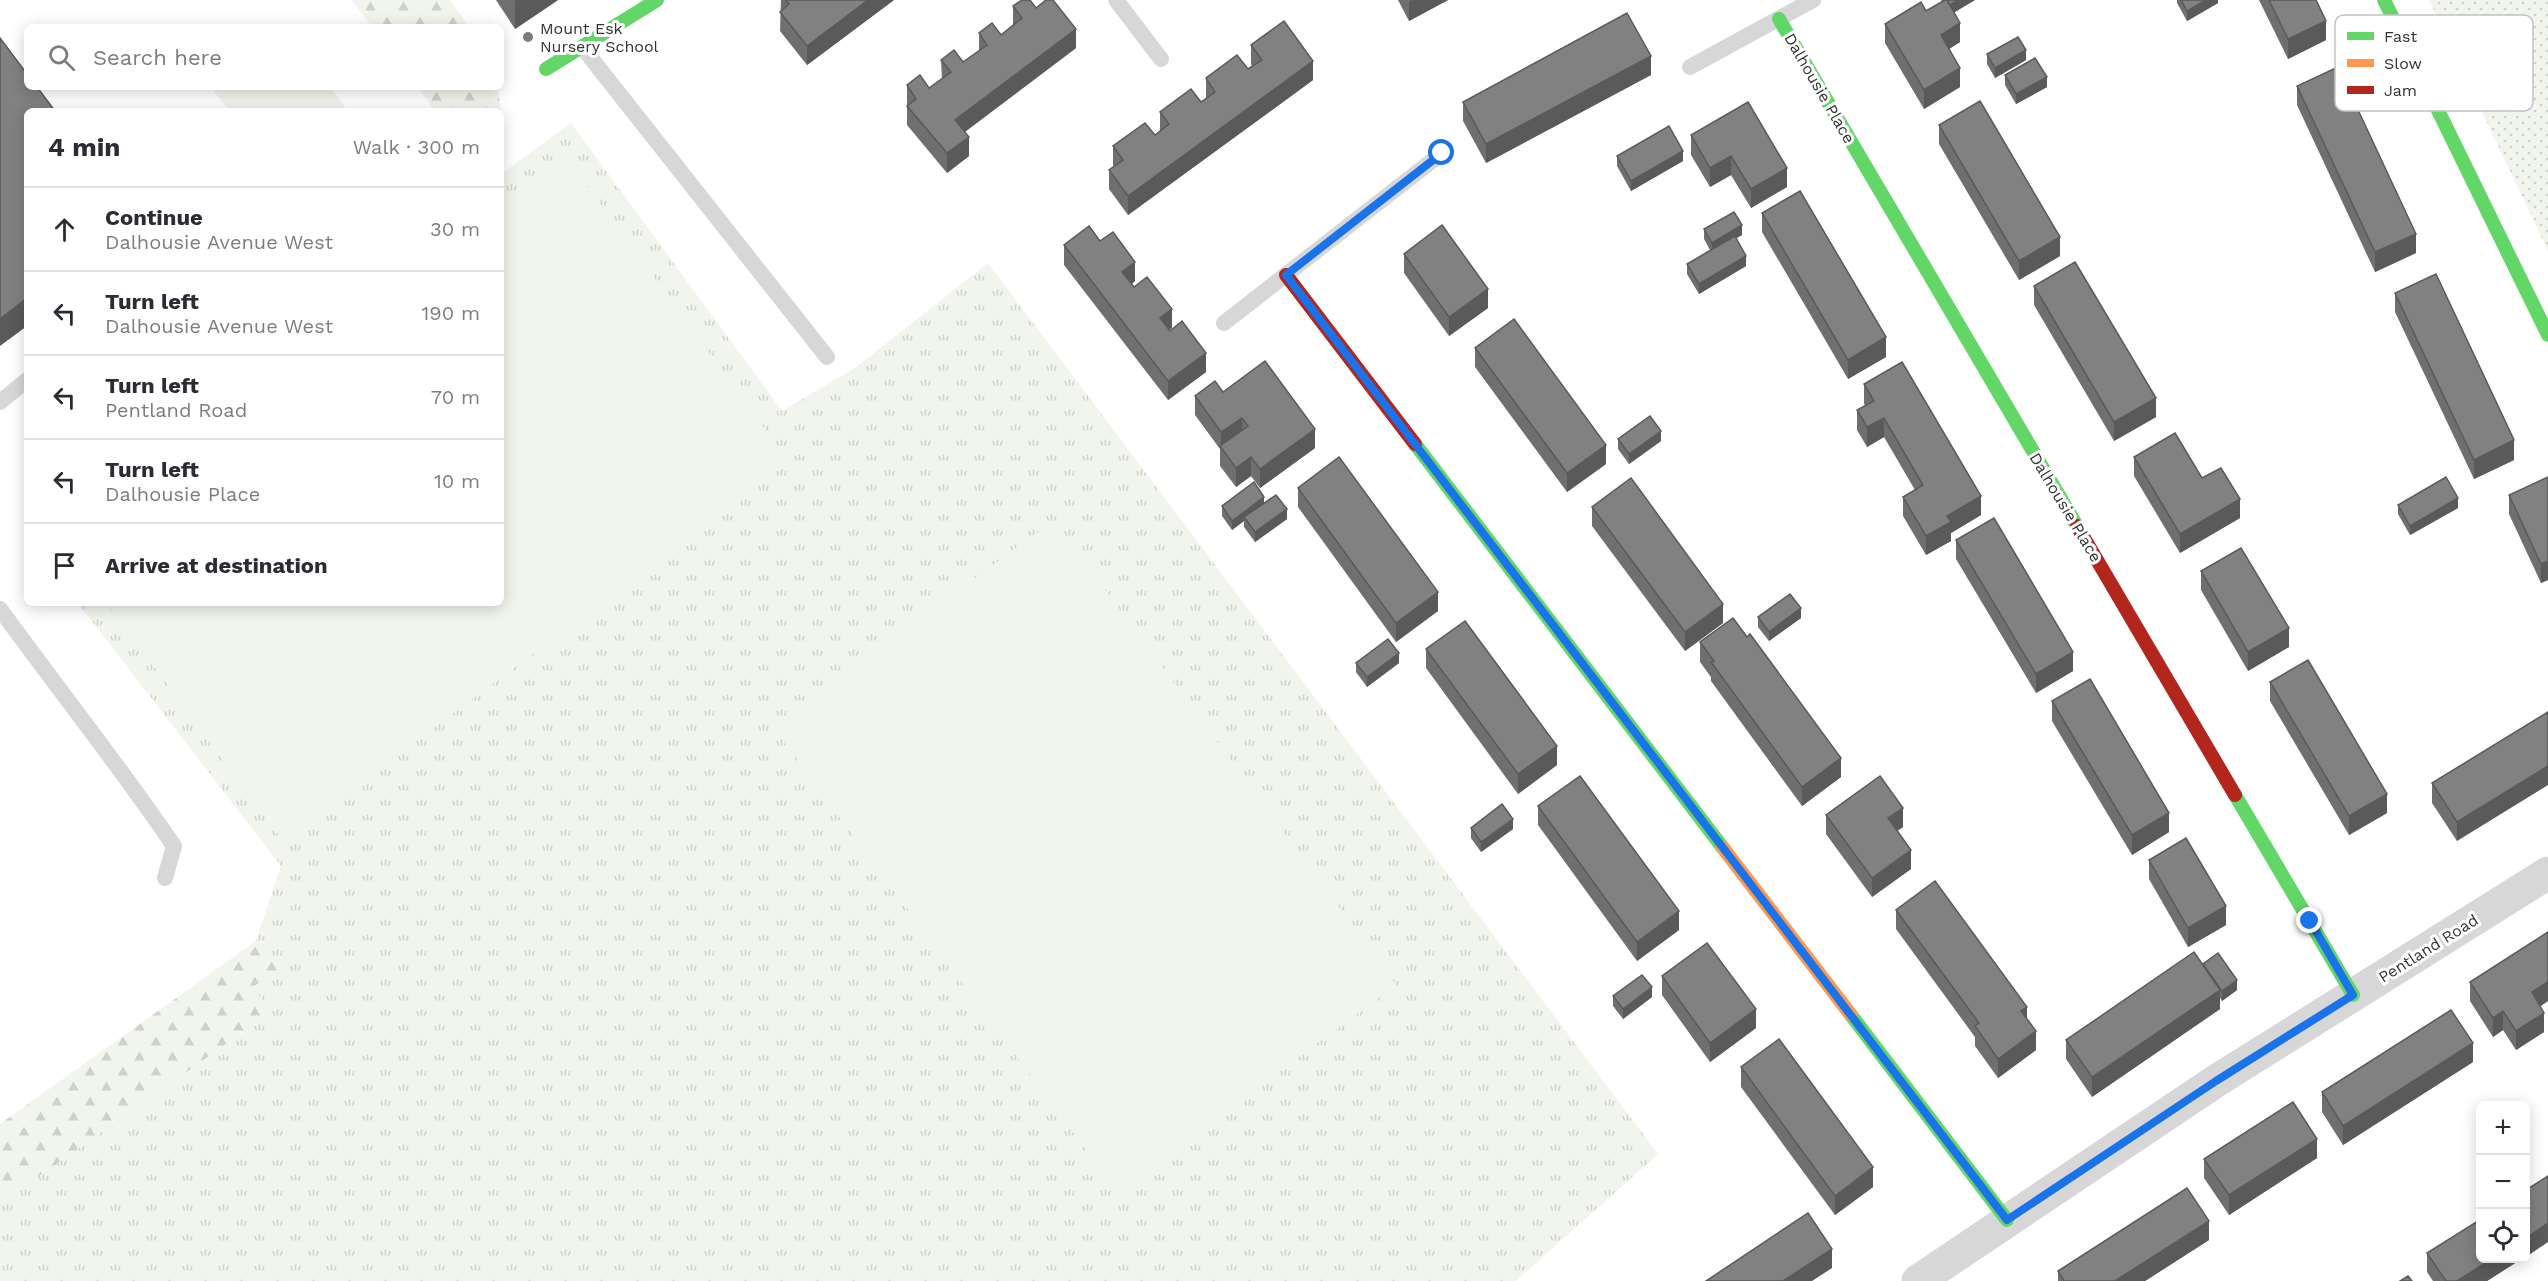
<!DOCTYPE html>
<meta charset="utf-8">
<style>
body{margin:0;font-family:"Work Sans",sans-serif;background:#f7f7f7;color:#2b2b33}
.controls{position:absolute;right:18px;bottom:18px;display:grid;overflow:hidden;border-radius:9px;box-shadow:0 3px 15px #0003}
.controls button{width:54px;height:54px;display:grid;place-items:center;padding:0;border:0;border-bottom:2px solid #e1e1e2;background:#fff;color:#2b2b33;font:30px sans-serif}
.stop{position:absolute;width:18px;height:18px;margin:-14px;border:4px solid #1a73e8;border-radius:50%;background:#fff}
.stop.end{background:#1a73e8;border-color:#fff;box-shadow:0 2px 6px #0008}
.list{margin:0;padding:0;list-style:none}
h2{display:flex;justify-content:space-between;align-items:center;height:78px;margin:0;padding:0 24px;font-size:26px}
h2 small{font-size:20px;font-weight:400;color:#7c7c81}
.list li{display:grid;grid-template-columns:39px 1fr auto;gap:18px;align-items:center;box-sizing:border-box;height:84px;padding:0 24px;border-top:2px solid #e1e1e2}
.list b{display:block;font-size:22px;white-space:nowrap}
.list p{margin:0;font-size:20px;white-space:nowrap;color:#7c7c81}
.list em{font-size:20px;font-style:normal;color:#7c7c81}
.icon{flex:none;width:33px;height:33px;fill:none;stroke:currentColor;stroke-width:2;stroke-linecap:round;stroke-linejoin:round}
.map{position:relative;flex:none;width:2548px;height:1281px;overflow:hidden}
.search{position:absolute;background:#fff;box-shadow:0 3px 15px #0003;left:24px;top:24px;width:480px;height:66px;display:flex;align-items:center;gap:15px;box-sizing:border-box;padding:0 21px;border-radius:9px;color:#7c7c81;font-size:22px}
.panel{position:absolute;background:#fff;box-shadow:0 3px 15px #0003;left:24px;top:108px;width:480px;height:498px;border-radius:9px}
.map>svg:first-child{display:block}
.grass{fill:url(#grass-dots)}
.forest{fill:url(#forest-firs)}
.park{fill:url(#park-tufts)}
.pitch{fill:#f1f5ed}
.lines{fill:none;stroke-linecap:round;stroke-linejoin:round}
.lane{stroke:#d7d7d7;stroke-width:16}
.street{stroke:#d7d7d7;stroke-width:33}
.fast{stroke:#63d668;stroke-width:14}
.slow{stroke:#ff974d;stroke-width:14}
.jam{stroke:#b3261e;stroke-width:14}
.wall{fill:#6f6f6f}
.shaded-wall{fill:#5a5a5a}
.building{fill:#818181;stroke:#5a5a5a;stroke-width:1.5}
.route{stroke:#1a73e8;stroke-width:8}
.poi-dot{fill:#7a7a7a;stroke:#fff;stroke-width:2}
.labels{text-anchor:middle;stroke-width:6;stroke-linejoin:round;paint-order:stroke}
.poi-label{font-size:16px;fill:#333;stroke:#fff;text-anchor:start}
.street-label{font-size:16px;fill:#333;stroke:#fff}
.key{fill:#fff;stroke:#c2c2c2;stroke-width:1.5}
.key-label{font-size:16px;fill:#333}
</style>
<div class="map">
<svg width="2548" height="1281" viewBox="0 0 2548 1281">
<defs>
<pattern id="grass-dots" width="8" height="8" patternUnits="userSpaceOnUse" patternTransform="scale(1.5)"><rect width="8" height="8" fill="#f1f5ed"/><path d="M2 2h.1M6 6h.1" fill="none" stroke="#cfd2cc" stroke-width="1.8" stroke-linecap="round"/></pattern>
<pattern id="forest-firs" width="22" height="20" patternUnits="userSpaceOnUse" patternTransform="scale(1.5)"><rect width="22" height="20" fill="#f1f5ed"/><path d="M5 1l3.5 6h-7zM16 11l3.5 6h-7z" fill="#cfd2cc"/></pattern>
<pattern id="park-tufts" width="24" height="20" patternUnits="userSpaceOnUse" patternTransform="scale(1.5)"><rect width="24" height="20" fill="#f1f5ed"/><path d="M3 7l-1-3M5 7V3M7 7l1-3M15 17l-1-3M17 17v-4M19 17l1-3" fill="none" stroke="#cfd2cc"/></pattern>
</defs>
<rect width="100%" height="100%" fill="#fff"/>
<polygon class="grass" points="2429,0 2548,0 2548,251"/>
<g class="forest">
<polygon points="352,0 450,0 469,27 372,27"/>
<polygon points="417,87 498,87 501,113 435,111"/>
<polygon points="256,941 280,968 272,1012 0,1204 0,1124"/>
</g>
<polygon class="park" points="571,123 782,411 855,368 988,263 1658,1154 1516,1281 0,1281 0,1204 271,1012 253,987 280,968 256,941 281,866 78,603 501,603 501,174"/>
<g class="pitch">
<polygon points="211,87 330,87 348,111 229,111"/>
<polygon points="566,157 789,462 283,841 107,603 501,603 501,205"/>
<polygon points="1054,520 1396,985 1117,1192 773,727"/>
</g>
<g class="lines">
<g class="lane">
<polyline points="1116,0 1161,59"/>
<polyline points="583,48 827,357"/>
<polyline points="1690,67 1813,0"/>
<polyline points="1224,323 1442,153"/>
<polyline points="0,402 27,380"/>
<path d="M0 609C58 689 119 765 174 846L165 878"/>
</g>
<polyline class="street" points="1918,1281 2216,1081 2548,873"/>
<g class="fast">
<polyline points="2384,0 2548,335"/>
<polyline points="1779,19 2077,526"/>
<polyline points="546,69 657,0"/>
<polyline points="1415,444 1723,848"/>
<polyline points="2235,795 2353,995"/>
<polyline points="1851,1015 2007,1220"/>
</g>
<polyline class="slow" points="1723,848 1851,1015"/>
<g class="jam">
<polyline points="1286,275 1415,444"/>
<polyline points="2077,526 2235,795"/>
</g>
</g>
<g class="wall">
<polygon points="496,0 558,0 515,29"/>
<polygon points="781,0 894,0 807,65 780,31"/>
<polygon points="1398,0 1448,0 1409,21"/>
<polygon points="1941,0 1975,0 1954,12 1960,42 1949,49 1960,87 1924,109 1885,43 1885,24 1926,11 1942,2"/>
<polygon points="2177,0 2218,0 2218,3 2187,21 2177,3"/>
<polygon points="2259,0 2316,0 2326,40 2288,59"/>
<polygon points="1013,6 1036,8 1076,48 965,132 969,156 947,173 907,125 907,85 929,88 942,79 941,60 963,62 979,51 979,33 1001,35 1013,25"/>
<polygon points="1251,45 1313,80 1128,215 1109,189 1109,170 1114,167 1113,165 1113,146 1155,135 1160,131 1160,112 1201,102 1206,98 1206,78 1248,69 1252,66 1251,64"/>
<polygon points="1987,54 2026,60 1995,78 1987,64"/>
<polygon points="1651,75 1486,163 1463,121 1463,102"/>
<polygon points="2005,75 2047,87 2016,104 2005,85"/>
<polygon points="2297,86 2416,253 2375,272 2297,105"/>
<polygon points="1939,125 2060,256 2019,280 1939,144"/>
<polygon points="1691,135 1787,168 1787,187 1751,208 1731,175 1710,187 1691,155"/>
<polygon points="1617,156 1683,161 1631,191 1617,166"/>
<polygon points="1762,213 1886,357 1848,379 1762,232"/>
<polygon points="1704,229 1742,235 1736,238 1746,266 1699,294 1687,274 1687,264 1710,250 1704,239"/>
<polygon points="1100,241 1135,281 1132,284 1172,328 1169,330 1206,372 1168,400 1064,265 1064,245"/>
<polygon points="1404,254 1488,308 1449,336 1404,273"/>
<polygon points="2034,286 2156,417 2114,441 2034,305"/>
<polygon points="2395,293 2514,460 2474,479 2395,312"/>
<polygon points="1475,348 1606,464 1567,492 1475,367"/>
<polygon points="1864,384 1981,515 1951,533 1951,541 1926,555 1903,516 1903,497 1915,490 1884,437 1867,447 1857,430 1857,410 1865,406 1864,403"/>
<polygon points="1223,392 1315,448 1260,488 1251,476 1236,487 1220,466 1220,449 1195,415 1195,396"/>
<polygon points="1618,439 1661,441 1629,464 1618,449"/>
<polygon points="2134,457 2202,478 2240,518 2180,553 2134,476"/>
<polygon points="2548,477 2548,580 2541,583 2509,514 2509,495"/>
<polygon points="1298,488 1438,611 1396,642 1298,507"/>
<polygon points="1264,503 1287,519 1255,542 1244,527 1244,521 1232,530 1222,516 1222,506"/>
<polygon points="2398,505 2458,508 2410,535 2398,514"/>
<polygon points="1592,507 1723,623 1685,651 1592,526"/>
<polygon points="1956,540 2073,671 2036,693 1956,559"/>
<polygon points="2201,571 2289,647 2248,671 2201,590"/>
<polygon points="1758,617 1801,618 1769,641 1758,627"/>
<polygon points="1700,642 1841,777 1802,806 1711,681 1711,677 1700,662"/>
<polygon points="1426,649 1557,765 1518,794 1426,668"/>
<polygon points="1356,663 1399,663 1367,687 1356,672"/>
<polygon points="2270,682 2387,813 2349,835 2270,701"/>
<polygon points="2052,701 2169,832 2132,855 2052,721"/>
<polygon points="2548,712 2457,841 2432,803 2432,783"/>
<polygon points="1538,806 1679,930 1637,961 1538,825"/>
<polygon points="1826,815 1903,827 1897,831 1911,869 1872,897 1826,834"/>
<polygon points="1471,828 1513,829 1481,852 1471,838"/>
<polygon points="2149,860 2226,925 2188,947 2149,879"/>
<polygon points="1896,910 2027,1019 2036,1050 1998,1078 1975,1046 1975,1037 1896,929"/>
<polygon points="2548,932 2548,1001 2540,1006 2544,1032 2516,1050 2503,1030 2493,1037 2470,1001 2470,982"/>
<polygon points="2203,964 2237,990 2222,1001 2220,998 2220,1009 2092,1097 2066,1059 2066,1040 2203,966"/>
<polygon points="1662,976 1756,1028 1710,1062 1662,995"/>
<polygon points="1613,996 1652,997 1623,1019 1613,1006"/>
<polygon points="2473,1062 2343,1145 2322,1112 2322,1092"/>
<polygon points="1741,1067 1873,1187 1835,1215 1741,1087"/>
<polygon points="2317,1158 2229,1215 2204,1178 2204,1159"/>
<polygon points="2209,1240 2145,1281 2058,1281 2058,1271"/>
<polygon points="2427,1253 2523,1258 2487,1281 2433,1281 2427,1272"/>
</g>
<g class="shaded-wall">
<polygon points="516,0 558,0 515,29 515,1"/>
<polygon points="868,0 894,0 807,65 807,46"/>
<polygon points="1412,0 1448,0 1409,21 1409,2"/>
<polygon points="1958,0 1975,0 1950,15 1950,5"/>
<polygon points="2206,0 2218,0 2218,3 2187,21 2187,11"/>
<polygon points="2326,21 2326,40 2288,59 2288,39"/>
<polygon points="1960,23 1960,42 1941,54 1941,35"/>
<polygon points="1076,29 1076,48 955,139 955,120"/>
<polygon points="2026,50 2026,60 1995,78 1995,68"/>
<polygon points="1651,56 1651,75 1486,163 1486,144"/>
<polygon points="1313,61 1313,80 1128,215 1128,196"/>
<polygon points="1960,68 1960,87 1924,109 1924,90"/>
<polygon points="2047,77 2047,87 2016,104 2016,94"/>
<polygon points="969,137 969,156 947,173 947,153"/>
<polygon points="1683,151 1683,161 1631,191 1631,181"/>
<polygon points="1731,156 1731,175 1710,187 1710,168"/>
<polygon points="1787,168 1787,187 1751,208 1751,189"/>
<polygon points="1742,225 1742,235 1712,252 1712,243"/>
<polygon points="2416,234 2416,253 2375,272 2375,252"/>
<polygon points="2060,237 2060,256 2019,280 2019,261"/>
<polygon points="1746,256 1746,266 1699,294 1699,284"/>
<polygon points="1135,262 1135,281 1122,291 1122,272"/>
<polygon points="1488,289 1488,308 1449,336 1449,317"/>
<polygon points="27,298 27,326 0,346 0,319"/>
<polygon points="1172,309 1172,328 1160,337 1160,318"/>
<polygon points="1886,337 1886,357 1848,379 1848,360"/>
<polygon points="1206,353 1206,372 1168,400 1168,381"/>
<polygon points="2156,398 2156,417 2114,441 2114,422"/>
<polygon points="1242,418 1242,437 1221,449 1221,432"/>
<polygon points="1884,418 1884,437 1867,447 1867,427"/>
<polygon points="1315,429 1315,448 1260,488 1260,469"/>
<polygon points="1661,431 1661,441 1629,464 1629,454"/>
<polygon points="2514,440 2514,460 2474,479 2474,460"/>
<polygon points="1606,445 1606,464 1567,492 1567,473"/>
<polygon points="1251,457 1251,476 1236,487 1236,468"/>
<polygon points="1981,496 1981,515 1951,533 1951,541 1926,555 1926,536 1947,516"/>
<polygon points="1264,497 1264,507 1244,517 1244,521 1232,530 1232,521"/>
<polygon points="2458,498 2458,508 2410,535 2410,526"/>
<polygon points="2240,499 2240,518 2180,553 2180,534"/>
<polygon points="1287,509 1287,519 1255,542 1255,532"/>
<polygon points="2548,561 2548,580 2541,583 2541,564"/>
<polygon points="1438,592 1438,611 1396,642 1396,623"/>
<polygon points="1723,604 1723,623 1685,651 1685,632"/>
<polygon points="1801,608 1801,618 1769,641 1769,632"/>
<polygon points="2289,628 2289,647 2248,671 2248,652"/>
<polygon points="2073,652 2073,671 2036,693 2036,674"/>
<polygon points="1399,653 1399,663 1367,687 1367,677"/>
<polygon points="1557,746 1557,765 1518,794 1518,774"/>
<polygon points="1841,758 1841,777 1802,806 1802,787"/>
<polygon points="2548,766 2548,785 2457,841 2457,822"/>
<polygon points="2387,794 2387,813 2349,835 2349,816"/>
<polygon points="1903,808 1903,827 1888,837 1888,818"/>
<polygon points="2169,813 2169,832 2132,855 2132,835"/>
<polygon points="1513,819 1513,829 1481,852 1481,842"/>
<polygon points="1911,850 1911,869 1872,897 1872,878"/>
<polygon points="2226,906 2226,925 2188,947 2188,928"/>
<polygon points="1679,911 1679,930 1637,961 1637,942"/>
<polygon points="2237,980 2237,990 2222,1001 2222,991"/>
<polygon points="2548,982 2548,1001 2532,1012 2532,992"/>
<polygon points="1652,987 1652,997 1623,1019 1623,1009"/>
<polygon points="2220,990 2220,1009 2092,1097 2092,1077"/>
<polygon points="2027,1007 2027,1026 2021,1011"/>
<polygon points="1756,1009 1756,1028 1710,1062 1710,1043"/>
<polygon points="2503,1011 2503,1030 2493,1037 2493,1018"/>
<polygon points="2544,1013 2544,1032 2516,1050 2516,1031"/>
<polygon points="2036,1031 2036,1050 1998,1078 1998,1059"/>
<polygon points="2473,1043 2473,1062 2343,1145 2343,1126"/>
<polygon points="2317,1139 2317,1158 2229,1215 2229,1195"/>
<polygon points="1873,1167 1873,1187 1835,1215 1835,1196"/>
<polygon points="2209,1221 2209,1240 2145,1281 2115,1281"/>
<polygon points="2548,1223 2548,1242 2526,1257 2526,1238"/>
<polygon points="1832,1249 1832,1268 1812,1281 1783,1281"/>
<polygon points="2493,1258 2523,1258 2487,1281 2457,1281"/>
</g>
<g class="building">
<polygon points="786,0 868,0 807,46 780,12 789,4"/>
<polygon points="1022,0 1030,0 1036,8 1046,0 1053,0 1076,29 955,120 969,137 947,153 907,106 916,99 907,85 920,75 929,88 951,72 941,60 954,50 963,62 987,45 979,33 992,23 1001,35 1022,18 1013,6"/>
<polygon points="1945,0 1947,0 1960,23 1941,35 1960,68 1924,90 1885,24 1921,2 1926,11"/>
<polygon points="1947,0 1958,0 1950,5"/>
<polygon points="2181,0 2206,0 2187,11"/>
<polygon points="2269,0 2316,0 2326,21 2288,39"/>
<polygon points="1627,13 1651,56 1486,144 1463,102"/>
<polygon points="1284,21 1313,61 1128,196 1109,170 1123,160 1113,146 1145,123 1155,135 1169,124 1160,112 1191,89 1201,102 1215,92 1206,78 1237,55 1248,69 1262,60 1251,45"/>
<polygon points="2018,37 2026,50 1995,68 1987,54"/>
<polygon points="0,38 27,74 27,87 37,87 55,111 27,111 27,298 0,319"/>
<polygon points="2035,58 2047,77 2016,94 2005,75"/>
<polygon points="2338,67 2416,234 2375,252 2297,86"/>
<polygon points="1980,101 2060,237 2019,261 1939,125"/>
<polygon points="1748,102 1787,168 1751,189 1731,156 1710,168 1691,135"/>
<polygon points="1669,126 1683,151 1631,181 1617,156"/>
<polygon points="1800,191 1886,337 1848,360 1762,213"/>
<polygon points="1734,212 1742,225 1712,243 1704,229"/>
<polygon points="1442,225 1488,289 1449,317 1404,254"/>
<polygon points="1089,226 1100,241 1113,232 1135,262 1122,272 1134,287 1147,277 1172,309 1160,318 1170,331 1182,321 1206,353 1168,381 1064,245"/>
<polygon points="1735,236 1746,256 1699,284 1687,264"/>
<polygon points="2075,262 2156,398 2114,422 2034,286"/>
<polygon points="2436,274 2514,440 2474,460 2395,293"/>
<polygon points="1514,319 1606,445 1567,473 1475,348"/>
<polygon points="1265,361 1315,429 1260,469 1251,457 1236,468 1220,446 1248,426 1242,418 1221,432 1195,396 1215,381 1223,392"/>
<polygon points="1902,362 1981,496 1947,516 1951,522 1926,536 1903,497 1923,485 1884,418 1867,427 1857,410 1874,401 1864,384"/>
<polygon points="1650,416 1661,431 1629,454 1618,439"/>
<polygon points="2175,433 2202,478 2221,468 2240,499 2180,534 2134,457"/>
<polygon points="1339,457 1438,592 1396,623 1298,488"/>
<polygon points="2446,477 2458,498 2410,526 2398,505"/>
<polygon points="2548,477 2548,561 2541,564 2509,495"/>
<polygon points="1631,478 1723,604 1685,632 1592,507"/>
<polygon points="1254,482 1264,497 1232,521 1222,506"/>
<polygon points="1276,495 1287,509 1255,532 1244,517"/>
<polygon points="1994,518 2073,652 2036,674 1956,540"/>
<polygon points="2241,548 2289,628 2248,652 2201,571"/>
<polygon points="1790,594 1801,608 1769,632 1758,617"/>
<polygon points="1733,618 1747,637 1750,634 1841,758 1802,787 1711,662 1714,661 1700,642"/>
<polygon points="1465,621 1557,746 1518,774 1426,649"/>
<polygon points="1388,639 1399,653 1367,677 1356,663"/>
<polygon points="2308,660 2387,794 2349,816 2270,682"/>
<polygon points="2090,679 2169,813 2132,835 2052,701"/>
<polygon points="2548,712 2548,766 2457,822 2432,783"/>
<polygon points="1580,776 1679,911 1637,942 1538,806"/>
<polygon points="1880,776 1903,808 1888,818 1911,850 1872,878 1826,815"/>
<polygon points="1502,804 1513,819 1481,842 1471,828"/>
<polygon points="2186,838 2226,906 2188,928 2149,860"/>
<polygon points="1935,881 2027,1007 2021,1011 2036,1031 1998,1059 1975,1026 1979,1023 1896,910"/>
<polygon points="2548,932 2548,982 2532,992 2544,1013 2516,1031 2503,1011 2493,1018 2470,982"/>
<polygon points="1707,943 1756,1009 1710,1043 1662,976"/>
<polygon points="2194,952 2220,990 2092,1077 2066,1040"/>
<polygon points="2218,953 2237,980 2222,991 2203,964"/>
<polygon points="1642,975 1652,987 1623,1009 1613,996"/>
<polygon points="2451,1010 2473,1043 2343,1126 2322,1092"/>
<polygon points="1779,1039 1873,1167 1835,1196 1741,1067"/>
<polygon points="2293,1102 2317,1139 2229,1195 2204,1159"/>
<polygon points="2548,1176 2548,1223 2526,1238 2526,1190"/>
<polygon points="2187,1188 2209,1221 2115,1281 2064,1281 2058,1271"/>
<polygon points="1808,1213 1832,1249 1783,1281 1706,1281"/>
<polygon points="2481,1219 2481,1258 2493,1258 2457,1281 2446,1281 2427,1253"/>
<polygon points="2408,1276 2412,1281 2400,1281"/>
</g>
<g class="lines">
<polyline class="route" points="1442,153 1286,275 2007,1220 2216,1081 2353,995 2310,921"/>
</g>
<circle class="poi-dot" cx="528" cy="37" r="6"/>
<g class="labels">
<g class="poi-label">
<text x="540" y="34">Mount Esk<tspan x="540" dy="18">Nursery School</tspan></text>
</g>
<g class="street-label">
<text transform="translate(1820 88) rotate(60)" y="6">Dalhousie Place</text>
<text transform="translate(2066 507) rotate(59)" y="6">Dalhousie Place</text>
<text transform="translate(2428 948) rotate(-32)" y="6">Pentland Road</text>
</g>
</g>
<rect x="2335" y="15" width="198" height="96" rx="9" class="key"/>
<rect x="2347" y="32" width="27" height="8" fill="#63d668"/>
<rect x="2347" y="59" width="27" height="8" fill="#ff974d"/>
<rect x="2347" y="86" width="27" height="8" fill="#b3261e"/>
<g class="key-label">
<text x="2384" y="42">Fast</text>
<text x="2384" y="69">Slow</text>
<text x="2384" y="96">Jam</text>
</g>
</svg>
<div class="controls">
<button>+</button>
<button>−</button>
<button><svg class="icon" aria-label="locate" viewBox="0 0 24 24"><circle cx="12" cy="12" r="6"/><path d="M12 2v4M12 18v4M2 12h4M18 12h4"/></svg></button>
</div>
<div class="stop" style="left:1442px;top:153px"></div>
<div class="stop end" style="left:2310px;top:921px"></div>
<div class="search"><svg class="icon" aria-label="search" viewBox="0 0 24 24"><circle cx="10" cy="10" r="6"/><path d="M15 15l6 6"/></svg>Search here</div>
<section class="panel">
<h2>4 min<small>Walk · 300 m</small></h2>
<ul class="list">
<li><svg class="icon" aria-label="ahead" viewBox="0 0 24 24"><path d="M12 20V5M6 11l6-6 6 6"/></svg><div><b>Continue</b><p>Dalhousie Avenue West</p></div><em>30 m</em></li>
<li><svg class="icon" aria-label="left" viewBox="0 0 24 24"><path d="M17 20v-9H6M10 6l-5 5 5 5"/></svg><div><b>Turn left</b><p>Dalhousie Avenue West</p></div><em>190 m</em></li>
<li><svg class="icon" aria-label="left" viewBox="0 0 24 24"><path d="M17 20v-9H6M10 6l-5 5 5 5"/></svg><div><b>Turn left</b><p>Pentland Road</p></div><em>70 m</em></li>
<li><svg class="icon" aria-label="left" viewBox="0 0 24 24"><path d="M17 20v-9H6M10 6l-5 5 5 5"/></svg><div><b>Turn left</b><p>Dalhousie Place</p></div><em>10 m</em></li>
<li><svg class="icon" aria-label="arrive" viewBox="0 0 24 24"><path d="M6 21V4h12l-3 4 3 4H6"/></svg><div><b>Arrive at destination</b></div></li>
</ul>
</section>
</div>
